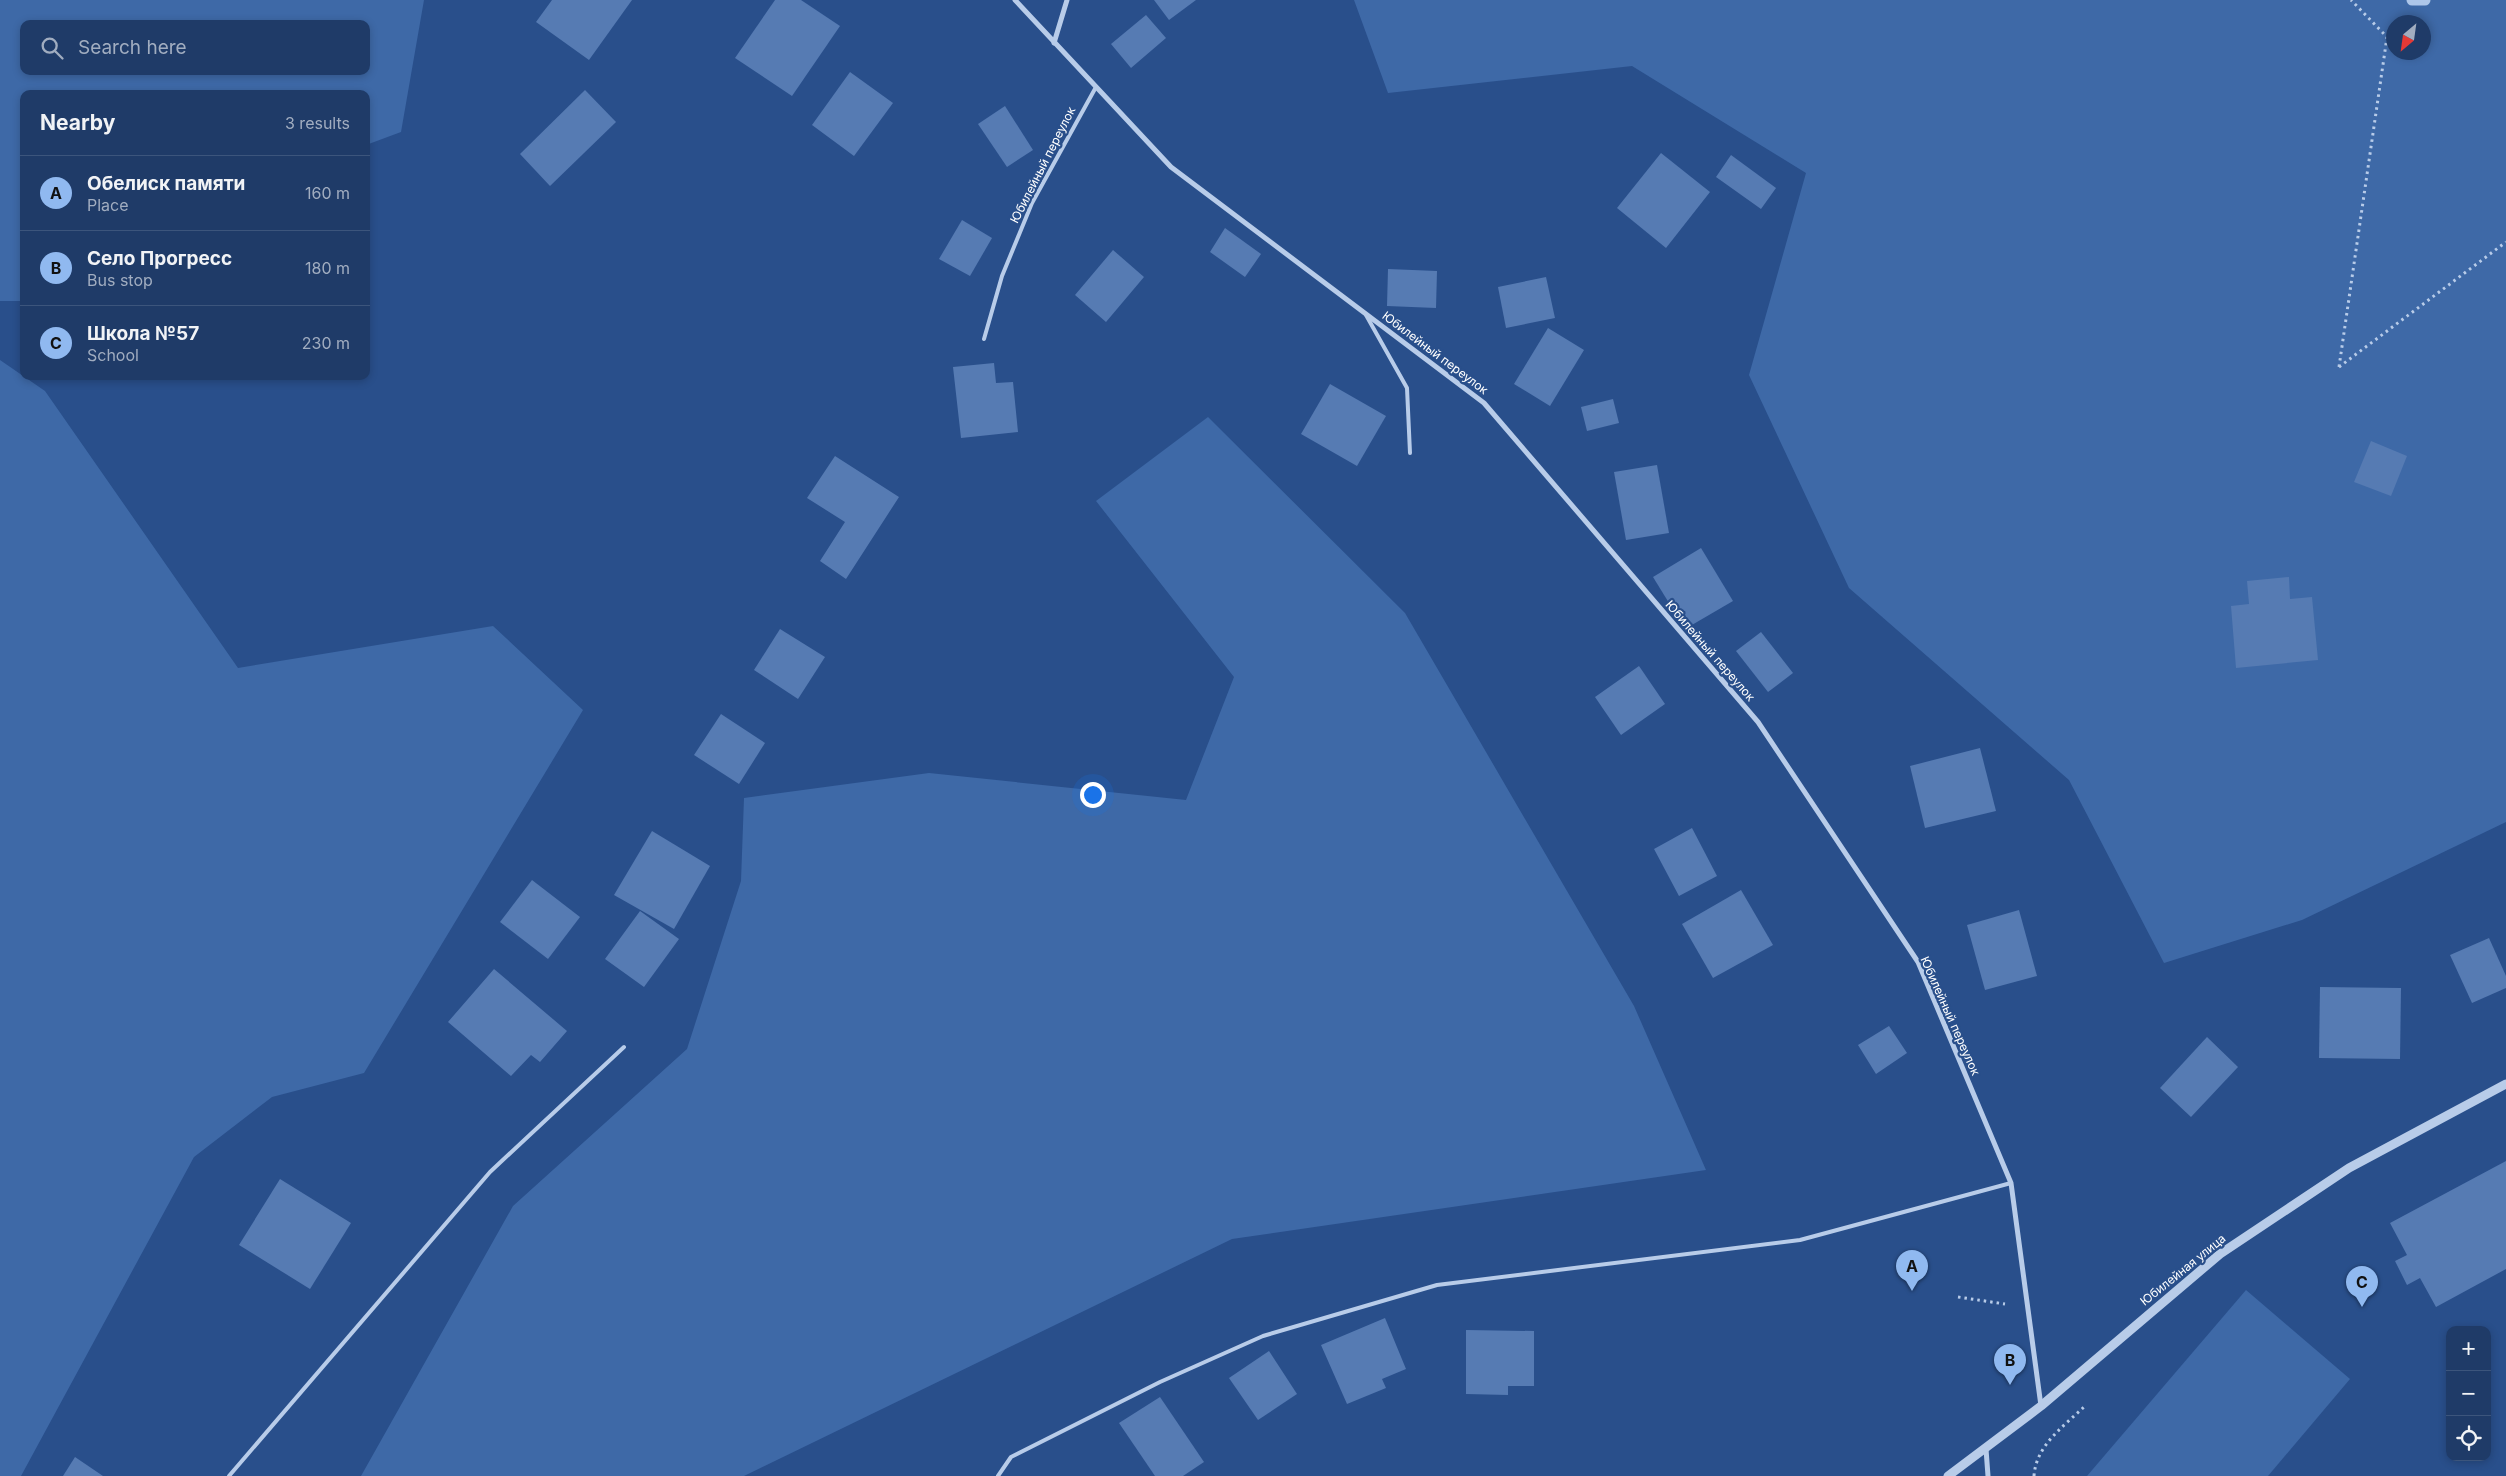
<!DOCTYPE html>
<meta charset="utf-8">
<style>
body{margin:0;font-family:Inter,sans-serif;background:#27426e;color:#f1f3f6}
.controls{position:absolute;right:15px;bottom:15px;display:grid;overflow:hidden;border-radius:10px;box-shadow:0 2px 8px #0003}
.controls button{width:45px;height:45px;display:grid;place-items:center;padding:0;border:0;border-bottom:1px solid #3c557c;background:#1f3b68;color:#f1f3f6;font:25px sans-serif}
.compass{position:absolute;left:2386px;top:15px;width:45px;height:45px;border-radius:50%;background:#1f3b68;box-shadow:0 2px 8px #0003;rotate:209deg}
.you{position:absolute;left:1092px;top:794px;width:18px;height:18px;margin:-12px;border:4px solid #fff;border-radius:50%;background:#1a73e8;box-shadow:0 0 0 8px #1a73e833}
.badge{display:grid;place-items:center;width:32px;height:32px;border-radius:50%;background:#90b9f0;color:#111;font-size:16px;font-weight:700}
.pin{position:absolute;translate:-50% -41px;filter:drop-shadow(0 1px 2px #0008)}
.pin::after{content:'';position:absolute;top:26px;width:18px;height:15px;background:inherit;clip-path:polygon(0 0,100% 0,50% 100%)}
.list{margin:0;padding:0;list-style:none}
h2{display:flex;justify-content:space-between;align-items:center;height:65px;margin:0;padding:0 20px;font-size:21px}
h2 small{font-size:16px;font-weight:400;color:#a1adc0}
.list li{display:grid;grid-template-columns:32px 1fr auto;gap:15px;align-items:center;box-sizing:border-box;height:75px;padding:0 20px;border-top:1px solid #3c557c}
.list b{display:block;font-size:19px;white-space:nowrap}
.list p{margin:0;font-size:16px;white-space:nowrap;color:#a1adc0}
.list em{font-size:16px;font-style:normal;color:#a1adc0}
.icon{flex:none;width:28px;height:28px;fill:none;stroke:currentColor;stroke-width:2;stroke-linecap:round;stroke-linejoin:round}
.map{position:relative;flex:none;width:2506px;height:1476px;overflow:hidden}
.search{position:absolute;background:#1f3b68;box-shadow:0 2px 8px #0003;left:20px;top:20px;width:350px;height:55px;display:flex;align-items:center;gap:12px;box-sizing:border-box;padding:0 18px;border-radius:10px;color:#a1adc0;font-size:19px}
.panel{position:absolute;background:#1f3b68;box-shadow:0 2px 8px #0003;left:20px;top:90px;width:350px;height:290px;border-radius:10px}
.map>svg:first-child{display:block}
.green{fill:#3e69a7;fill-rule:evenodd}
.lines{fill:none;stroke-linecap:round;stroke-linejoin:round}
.stream{stroke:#adc6e9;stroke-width:11}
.building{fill:#567bb3}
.path{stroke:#b8cce9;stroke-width:3;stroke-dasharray:2.5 4;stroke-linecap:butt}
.service{stroke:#b8cce9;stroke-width:4}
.minor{stroke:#b8cce9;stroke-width:5}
.tertiary{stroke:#b8cce9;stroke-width:9}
.labels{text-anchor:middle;stroke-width:4.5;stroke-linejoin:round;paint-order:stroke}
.street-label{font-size:12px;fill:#fff;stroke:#294f8b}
</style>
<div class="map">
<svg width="2506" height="1476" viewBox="0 0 2506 1476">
<rect width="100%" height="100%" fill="#294f8b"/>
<g class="green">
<path d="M0 0H424L401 132 366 145V94H24V301H0ZM24 24H366V71H24Z"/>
<path d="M1354 0H2506V822L2302 920 2164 963 2069 780 1849 588 1749 375 1806 173 1632 66 1388 93ZM2394 22H2424V52H2394Z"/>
<polygon points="0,360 45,391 238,668 493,626 583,710 364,1073 272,1097 194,1157 21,1476 0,1476"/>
<polygon points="1208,417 1405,613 1634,1006 1706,1170 1232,1239 744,1476 361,1476 513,1206 687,1049 741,881 744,798 929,773 1186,800 1234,677 1096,501"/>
<polygon points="2246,1290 2350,1379 2268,1476 2087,1476"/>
</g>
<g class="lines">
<polyline class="stream" points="2412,0 2425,0"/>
</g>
<g class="building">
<polygon points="552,0 632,0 589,60 536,22"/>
<polygon points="775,0 801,0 840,26 792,96 735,58"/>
<polygon points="1154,0 1196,0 1169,20"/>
<polygon points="1146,15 1166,38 1131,68 1111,44"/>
<polygon points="850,72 893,103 854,156 812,125"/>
<polygon points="585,90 616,122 550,186 520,154"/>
<polygon points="1005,106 1033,150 1007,167 978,124"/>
<polygon points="1661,153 1710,192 1666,248 1617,208"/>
<polygon points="1731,155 1776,188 1761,209 1716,177"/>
<polygon points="962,220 992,238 970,276 939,259"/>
<polygon points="1225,228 1261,254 1245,277 1210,252"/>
<polygon points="1113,250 1144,277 1106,322 1075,295"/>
<polygon points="1388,269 1437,271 1436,308 1387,306"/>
<polygon points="1546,277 1555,318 1506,328 1498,287"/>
<polygon points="1548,328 1584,350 1550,406 1514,384"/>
<polygon points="994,363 996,383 1013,382 1018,432 961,438 953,367"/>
<polygon points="1330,384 1386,416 1357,466 1301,434"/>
<polygon points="1613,399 1619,423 1587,431 1581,407"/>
<polygon points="2371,441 2407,456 2391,496 2354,482"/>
<polygon points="835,456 899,497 846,579 820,561 845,522 807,498"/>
<polygon points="1657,465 1669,533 1626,540 1614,472"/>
<polygon points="1701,548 1733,601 1685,629 1653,577"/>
<polygon points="2289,577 2290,599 2312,597 2318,660 2236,668 2231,606 2249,604 2247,581"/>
<polygon points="780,629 825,657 798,699 754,670"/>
<polygon points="1761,632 1793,673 1768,692 1736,651"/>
<polygon points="1639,666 1665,704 1621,735 1595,697"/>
<polygon points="721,714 765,743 739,784 694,755"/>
<polygon points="1980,748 1996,811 1925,828 1910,766"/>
<polygon points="1692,828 1717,876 1679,896 1654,849"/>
<polygon points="652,831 710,866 674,929 614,895"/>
<polygon points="532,880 580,917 548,959 500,922"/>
<polygon points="1741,890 1773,945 1713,978 1682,924"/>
<polygon points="2019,910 2037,976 1985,990 1967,925"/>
<polygon points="640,911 679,939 644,987 605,959"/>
<polygon points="2489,938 2506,976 2506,988 2472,1003 2450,955"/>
<polygon points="494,969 567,1031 540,1062 531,1055 511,1076 448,1022"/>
<polygon points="2320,987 2401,988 2400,1059 2319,1058"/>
<polygon points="1889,1026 1907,1053 1876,1074 1858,1045"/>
<polygon points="2207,1037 2238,1067 2191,1117 2160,1088"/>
<polygon points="2506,1161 2506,1269 2436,1307 2420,1278 2407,1285 2395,1261 2407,1255 2390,1223"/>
<polygon points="280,1179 351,1223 310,1289 239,1245"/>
<polygon points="1385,1318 1406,1369 1382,1379 1386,1388 1347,1404 1321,1345"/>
<polygon points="1466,1330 1534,1331 1534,1386 1508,1386 1508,1395 1466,1394"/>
<polygon points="1269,1351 1297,1394 1258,1420 1229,1378"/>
<polygon points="1160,1397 1204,1462 1183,1476 1155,1476 1119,1423"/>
<polygon points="75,1457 103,1476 63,1476"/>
</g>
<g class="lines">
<g class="path">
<polyline points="2339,367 2387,37 2351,0"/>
<polyline points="2339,367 2506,242"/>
<polyline points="1958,1297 2005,1304"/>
<path d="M2034 1476C2036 1445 2064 1426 2085 1406"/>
</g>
<g class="service">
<polyline points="1366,315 1407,388 1410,453"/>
<polyline points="984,339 1002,276 1032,203 1096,87"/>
<polyline points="229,1476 490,1172 624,1047"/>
<polyline points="998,1476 1011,1457 1160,1382 1263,1336 1437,1285 1800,1240 2011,1183"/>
</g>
<g class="minor">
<polyline points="1015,0 1171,167 1484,403 1758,722 1918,962 2011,1183 2041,1406"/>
<polyline points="1054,43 1067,0"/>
<polyline points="1986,1449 1988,1476"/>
</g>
<polyline class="tertiary" points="1948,1476 2041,1406 2220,1254 2349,1168 2506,1084"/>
</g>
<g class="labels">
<g class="street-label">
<text transform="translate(1043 165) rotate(-63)" y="4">Юбилейный переулок</text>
<text transform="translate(1435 353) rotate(37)" y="4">Юбилейный переулок</text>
<text transform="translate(1710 651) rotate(49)" y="4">Юбилейный переулок</text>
<text transform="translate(1950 1016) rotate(66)" y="4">Юбилейный переулок</text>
<text transform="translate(2183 1270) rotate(-39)" y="4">Юбилейная улица</text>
</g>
</g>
</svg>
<div class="controls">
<button>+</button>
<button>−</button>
<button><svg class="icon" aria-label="locate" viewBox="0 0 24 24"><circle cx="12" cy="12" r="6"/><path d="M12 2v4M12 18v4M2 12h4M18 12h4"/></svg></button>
</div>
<svg class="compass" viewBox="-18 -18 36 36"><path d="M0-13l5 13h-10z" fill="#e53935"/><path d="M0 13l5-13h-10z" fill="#a1adc0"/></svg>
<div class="you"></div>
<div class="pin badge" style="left:1912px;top:1291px">A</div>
<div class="pin badge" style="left:2010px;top:1385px">B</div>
<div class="pin badge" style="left:2362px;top:1307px">C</div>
<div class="search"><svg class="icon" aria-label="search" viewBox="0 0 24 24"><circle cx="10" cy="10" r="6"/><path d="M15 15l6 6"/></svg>Search here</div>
<section class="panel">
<h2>Nearby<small>3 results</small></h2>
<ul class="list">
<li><span class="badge">A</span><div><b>Обелиск памяти</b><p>Place</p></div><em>160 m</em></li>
<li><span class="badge">B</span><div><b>Село Прогресс</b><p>Bus stop</p></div><em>180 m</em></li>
<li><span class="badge">C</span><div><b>Школа №57</b><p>School</p></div><em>230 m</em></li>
</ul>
</section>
</div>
